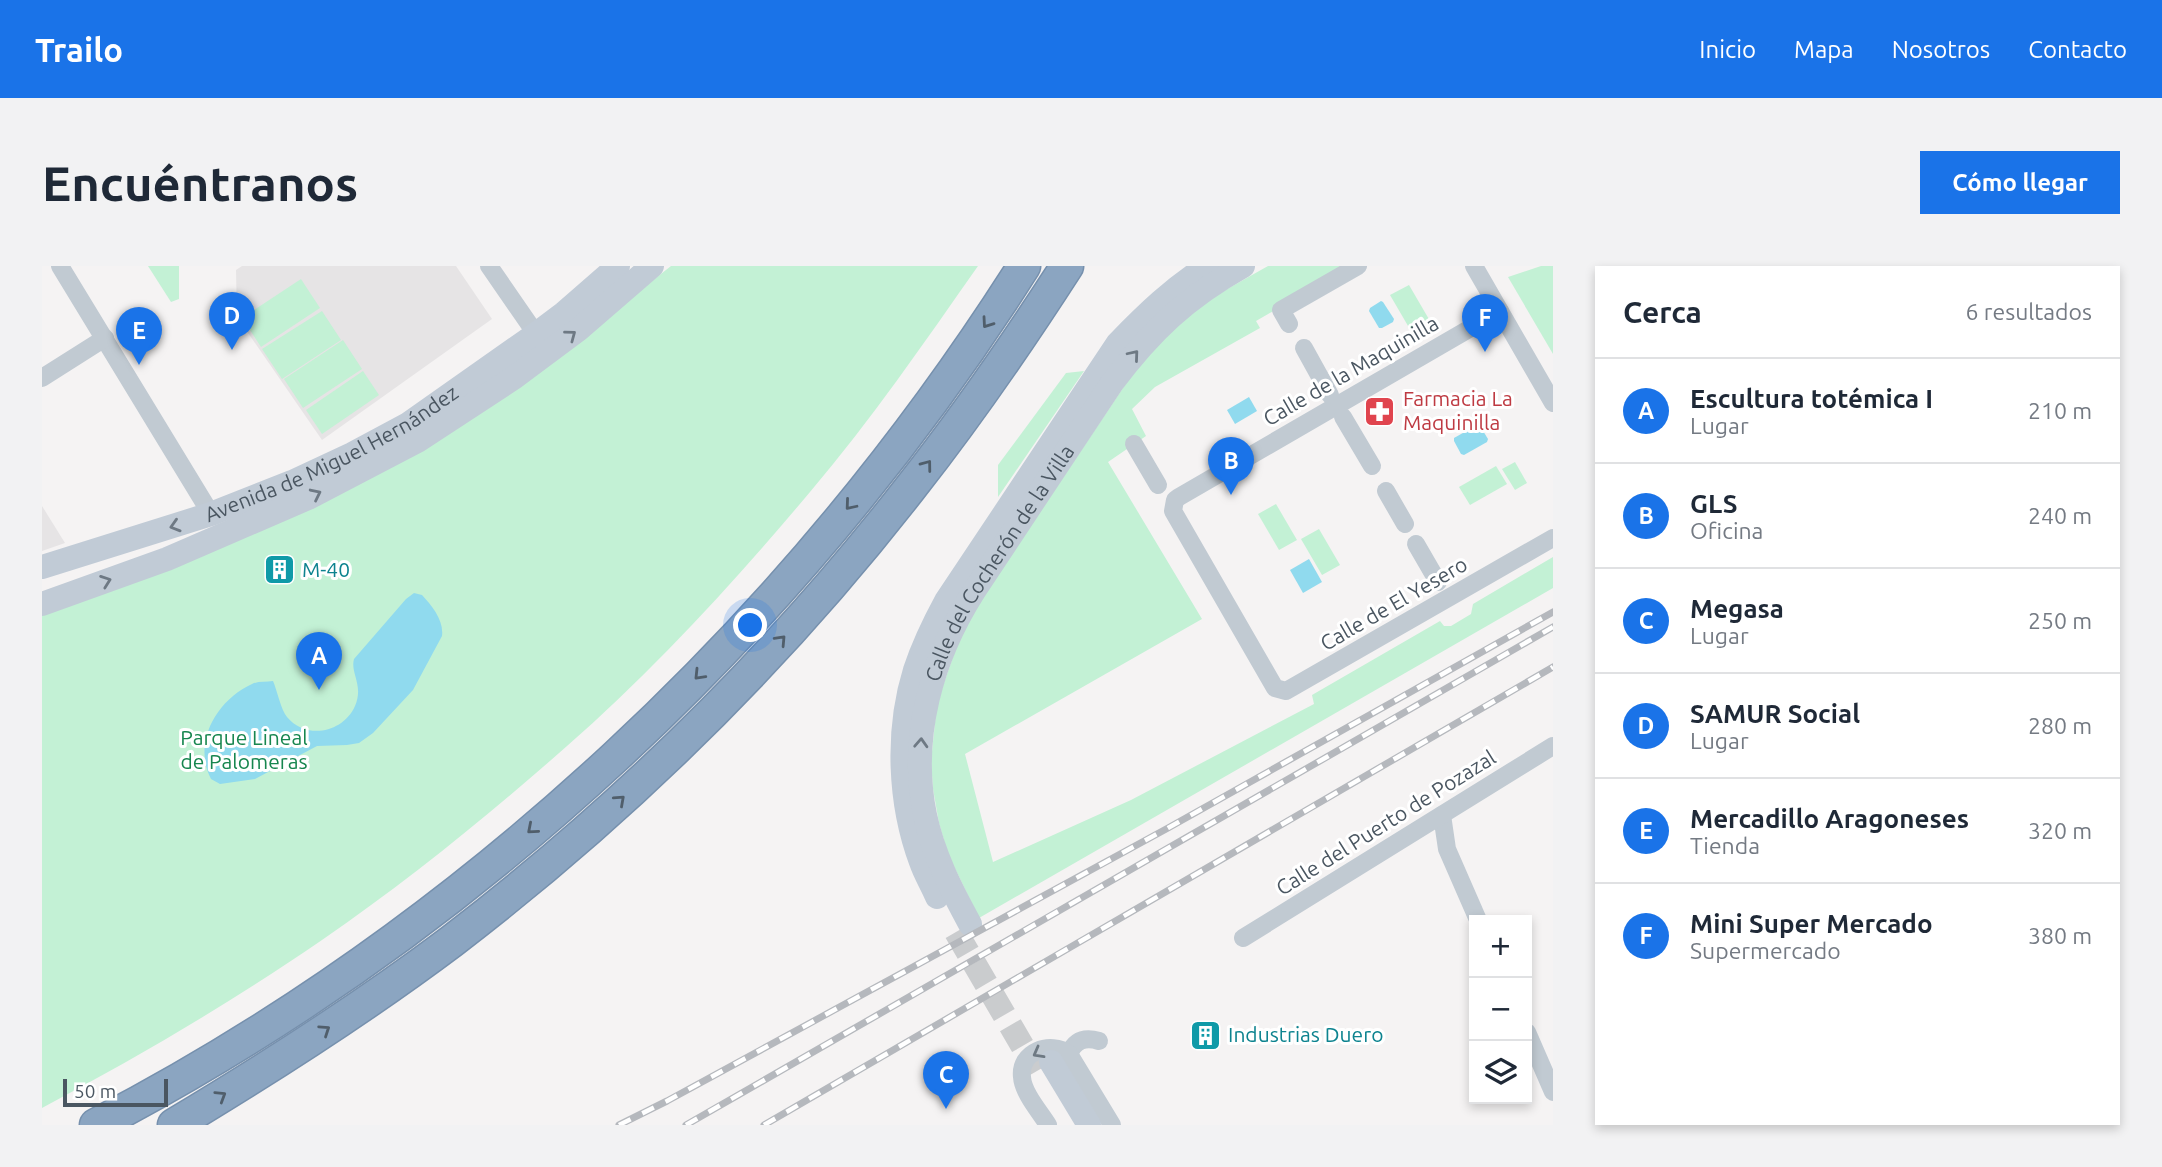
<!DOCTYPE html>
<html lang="es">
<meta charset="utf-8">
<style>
body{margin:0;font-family:Ubuntu,sans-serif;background:#f2f2f3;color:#1f2937}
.controls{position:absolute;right:21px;bottom:21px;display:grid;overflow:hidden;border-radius:0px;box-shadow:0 4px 10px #0003}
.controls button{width:63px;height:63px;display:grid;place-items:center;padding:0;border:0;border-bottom:2px solid #e0e1e3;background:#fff;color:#1f2937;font:35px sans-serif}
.scale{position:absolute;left:21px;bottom:18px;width:105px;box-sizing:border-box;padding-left:7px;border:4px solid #4a5661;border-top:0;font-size:19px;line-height:24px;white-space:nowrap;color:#4a5661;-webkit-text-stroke:5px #fff;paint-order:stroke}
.you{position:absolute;left:709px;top:360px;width:24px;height:24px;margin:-18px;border:5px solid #fff;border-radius:50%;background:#1a73e8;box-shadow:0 0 0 10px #1a73e833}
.badge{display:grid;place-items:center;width:46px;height:46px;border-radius:50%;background:#1a73e8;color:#fff;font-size:23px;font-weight:700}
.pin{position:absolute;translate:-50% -58px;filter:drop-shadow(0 2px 4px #0008)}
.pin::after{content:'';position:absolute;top:37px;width:24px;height:21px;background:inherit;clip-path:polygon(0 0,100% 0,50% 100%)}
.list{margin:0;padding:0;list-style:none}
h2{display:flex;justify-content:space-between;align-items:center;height:91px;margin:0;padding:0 28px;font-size:30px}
h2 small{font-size:23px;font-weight:400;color:#747a83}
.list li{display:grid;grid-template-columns:46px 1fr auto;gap:21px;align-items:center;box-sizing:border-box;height:105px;padding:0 28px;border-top:2px solid #e0e1e3}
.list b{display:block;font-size:26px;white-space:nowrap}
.list p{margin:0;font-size:23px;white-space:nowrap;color:#747a83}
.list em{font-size:23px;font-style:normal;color:#747a83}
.icon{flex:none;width:38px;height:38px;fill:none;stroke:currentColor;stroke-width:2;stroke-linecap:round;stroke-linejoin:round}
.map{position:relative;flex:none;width:1511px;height:859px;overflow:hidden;border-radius:0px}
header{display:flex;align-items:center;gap:42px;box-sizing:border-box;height:98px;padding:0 35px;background:#1a73e8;color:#fff}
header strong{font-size:33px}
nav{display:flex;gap:38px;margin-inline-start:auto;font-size:24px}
.intro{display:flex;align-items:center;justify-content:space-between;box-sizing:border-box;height:168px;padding:0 42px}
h1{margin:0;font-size:49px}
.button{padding:18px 32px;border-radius:0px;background:#1a73e8;color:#fff;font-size:24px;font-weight:700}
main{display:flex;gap:42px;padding:0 42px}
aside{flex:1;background:#fff;border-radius:0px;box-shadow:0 4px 10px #0003}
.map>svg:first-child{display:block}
.education{fill:#e6e4e5}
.green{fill:#c3f1d5}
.water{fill:#90daee}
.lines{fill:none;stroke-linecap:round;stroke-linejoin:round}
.secondary-tunnel{stroke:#caccce;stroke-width:24;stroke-dasharray:24 12;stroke-linecap:butt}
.highway-casing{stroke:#7690ad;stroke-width:35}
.street{stroke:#c1cad2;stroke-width:18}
.secondary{stroke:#c1cbd6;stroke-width:24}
.highway{stroke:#8ba5c1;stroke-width:32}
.rail-casing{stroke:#b5b8bd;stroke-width:7}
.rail{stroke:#fff;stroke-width:4.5;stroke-dasharray:13;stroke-linecap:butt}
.oneway{stroke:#505e6b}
.oneway2{stroke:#6e7984}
.oneway3{stroke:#6e7983}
.labels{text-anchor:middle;stroke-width:6;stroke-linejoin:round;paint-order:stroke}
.street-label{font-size:21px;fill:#4a5661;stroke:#fff}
.health-label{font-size:21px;fill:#be3a42;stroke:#fff;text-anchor:start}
.culture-label{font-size:21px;fill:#0d838f;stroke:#fff;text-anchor:start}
.park-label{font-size:21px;fill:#17864f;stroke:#fff}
</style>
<header>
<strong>Trailo</strong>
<nav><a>Inicio</a><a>Mapa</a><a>Nosotros</a><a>Contacto</a></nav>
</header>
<div class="intro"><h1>Encuéntranos</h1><a class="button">Cómo llegar</a></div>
<main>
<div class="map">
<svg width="1511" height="859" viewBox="0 0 1511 859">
<rect width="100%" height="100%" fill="#f5f3f3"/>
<g class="education">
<polygon points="200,0 414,0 450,53 280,174 195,51 194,4"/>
<polygon points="0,240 23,277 0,285"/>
</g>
<g class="green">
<polygon points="106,0 137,0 137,33 129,36"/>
<path d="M629 0H936C882 77 829 154 768 226 694 314 612 404 525 480 447 549 366 615 280 674 190 736 96 791 0 842V346L217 265 571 46Z"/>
<polygon points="1226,0 1309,0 1214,55 1218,62 1113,121 1090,143 1104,170 1066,196 1160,353 923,488 951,596 1089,534 1272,438 1270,429 1398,355 1402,360 1409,360 1429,348 1431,338 1511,291 1511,322 937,652 906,588 897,557 891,523 889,495 895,437 918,371 937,337 1095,101 1126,66 1164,35"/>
<polygon points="1499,0 1511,0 1511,88 1466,11"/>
<polygon points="259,13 278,42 219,81 200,52"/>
<polygon points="1367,19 1388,55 1369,65 1348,29"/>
<polygon points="280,45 299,74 240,113 220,83"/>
<polygon points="301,74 320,103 261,142 242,113"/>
<polygon points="321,105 337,129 280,168 264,144"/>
<polygon points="1042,105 956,231 956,199 1024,107"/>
<polygon points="1473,196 1485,217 1473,224 1460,203"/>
<polygon points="1454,200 1465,218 1428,239 1417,221"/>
<polygon points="1234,238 1255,274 1237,284 1216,248"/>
<polygon points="1277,263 1298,299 1280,309 1259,273"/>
</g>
<g class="water">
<polygon points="1339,35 1341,36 1352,53 1351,56 1340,62 1337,62 1327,45 1328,42"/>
<polygon points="1207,131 1215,145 1193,158 1185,144"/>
<polygon points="1435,159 1438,160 1446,173 1445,176 1422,189 1419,188 1412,175 1412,172"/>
<polygon points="1267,293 1280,316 1261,327 1248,304"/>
<path d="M372 327 380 329C390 340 402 354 400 370L371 424 331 467 317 477 305 479 275 480 213 513 178 518 169 513C150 476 175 434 210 418 216 415 224 416 231 415 235 424 239 444 245 451 264 474 301 467 313 440 322 419 308 407 312 393L364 333Z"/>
</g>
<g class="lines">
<polyline class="secondary-tunnel" points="914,666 995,805"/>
<defs>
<g id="highway">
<path d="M54 859C429 664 756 357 982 0"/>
<path d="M132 859C227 802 321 742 410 675 581 544 737 391 869 221 925 150 976 76 1025 0"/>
</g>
</defs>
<use href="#highway" class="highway-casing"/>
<g class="street">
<polyline points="18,0 169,248"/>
<polyline points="447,0 494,68 496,79"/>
<polyline points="1432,0 1511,137"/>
<polyline points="1458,45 1137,231 1133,234 1131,245 1233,422 1244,425 1511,272"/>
<polyline points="1247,58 1239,44 1316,0"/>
<polyline points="1262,82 1288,129"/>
<polyline points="0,112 63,72"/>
<polyline points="1301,151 1330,200"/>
<polyline points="1092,178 1116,219"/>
<polyline points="1344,225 1363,258"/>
<polyline points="1374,278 1396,316"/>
<polyline points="1400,549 1405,583 1436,654"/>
<polyline points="1201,672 1511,480"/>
<polyline points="1485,766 1511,826"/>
<path d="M1027 788C1033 774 1043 771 1057 775"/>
<path d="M1006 859C998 846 981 827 980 811 977 786 1008 774 1027 788L1070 859"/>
</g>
<g class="secondary">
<path id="s1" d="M0 301 169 248 250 216 310 188 366 158 494 68 522 47 576 0"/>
<polyline points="0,338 125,293 266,232 377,174 473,111 536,64 610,0"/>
<path d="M895 631C890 619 883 608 879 596 857 537 854 465 873 404 881 380 892 357 904 335L1076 77C1104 48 1132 21 1166 0"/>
<path id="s2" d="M928 658C909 623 891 588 883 549 867 471 890 391 932 325L1070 117C1109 65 1144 32 1201 0"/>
<polyline points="1009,796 1047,859"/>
</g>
<use href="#highway" class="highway"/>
<defs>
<g id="rail">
<polyline points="577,859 625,835 1126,562 1511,346"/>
<polyline points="644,859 1511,361"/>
<polyline points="722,859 1511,401"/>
</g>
</defs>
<use href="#rail" class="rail-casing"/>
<use href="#rail" class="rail"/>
</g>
<defs><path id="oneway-chevron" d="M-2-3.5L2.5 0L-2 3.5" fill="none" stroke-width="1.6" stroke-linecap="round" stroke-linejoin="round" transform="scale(1.75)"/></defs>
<g class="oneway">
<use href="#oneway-chevron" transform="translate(945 57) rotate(125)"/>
<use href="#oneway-chevron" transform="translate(885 199) rotate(-53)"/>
<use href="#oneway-chevron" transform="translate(808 239) rotate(130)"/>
<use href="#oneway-chevron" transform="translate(739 374) rotate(-47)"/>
<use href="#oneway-chevron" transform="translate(657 409) rotate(134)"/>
<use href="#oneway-chevron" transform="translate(578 534) rotate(-42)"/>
<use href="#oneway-chevron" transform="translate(490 563) rotate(139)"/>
<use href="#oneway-chevron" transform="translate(283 764) rotate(-34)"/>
<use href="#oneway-chevron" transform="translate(179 830) rotate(-32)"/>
</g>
<g class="oneway2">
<use href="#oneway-chevron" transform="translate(529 69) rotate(-37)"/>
<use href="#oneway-chevron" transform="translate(1092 89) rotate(-50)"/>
<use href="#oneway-chevron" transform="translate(274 228) rotate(-26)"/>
<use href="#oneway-chevron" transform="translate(133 260) rotate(163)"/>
<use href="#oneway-chevron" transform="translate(64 315) rotate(-20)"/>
<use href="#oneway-chevron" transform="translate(879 477) rotate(-87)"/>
</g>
<use class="oneway3" href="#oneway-chevron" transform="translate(996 787) rotate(151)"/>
<defs>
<symbol id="pharmacy-square" viewBox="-11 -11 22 22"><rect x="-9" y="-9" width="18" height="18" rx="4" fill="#e0444e" stroke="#fff"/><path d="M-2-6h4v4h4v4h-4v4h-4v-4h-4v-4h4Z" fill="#fff"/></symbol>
<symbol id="building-square" viewBox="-11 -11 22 22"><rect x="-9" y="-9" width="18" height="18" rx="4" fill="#0f9aa8" stroke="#fff"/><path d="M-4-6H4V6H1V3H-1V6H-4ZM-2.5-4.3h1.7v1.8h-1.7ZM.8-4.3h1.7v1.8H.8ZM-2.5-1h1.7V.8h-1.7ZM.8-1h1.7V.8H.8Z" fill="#fff"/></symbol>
</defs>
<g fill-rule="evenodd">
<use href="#pharmacy-square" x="1320" y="128" width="35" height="35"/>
<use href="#building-square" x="220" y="286" width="35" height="35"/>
<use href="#building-square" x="1146" y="752" width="35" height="35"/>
</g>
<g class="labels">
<g class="street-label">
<text transform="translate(1309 105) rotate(-30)" y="7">Calle de la Maquinilla</text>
<text dy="7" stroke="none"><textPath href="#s1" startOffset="312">Avenida de Miguel Hernández</textPath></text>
<text dy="7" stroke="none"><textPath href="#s2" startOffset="390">Calle del Cocherón de la Villa</textPath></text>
<text transform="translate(1352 338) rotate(-30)" y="7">Calle de El Yesero</text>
<text transform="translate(1344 557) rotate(-32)" y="7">Calle del Puerto de Pozazal</text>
</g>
<g class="health-label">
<text x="1361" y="140">Farmacia La<tspan x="1361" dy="24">Maquinilla</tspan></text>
</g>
<g class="culture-label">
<text x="260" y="311">M-40</text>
<text x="1186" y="776">Industrias Duero</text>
</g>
<g class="park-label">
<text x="202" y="479">Parque Lineal<tspan x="202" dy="24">de Palomeras</tspan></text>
</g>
</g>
</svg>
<div class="controls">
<button>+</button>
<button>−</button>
<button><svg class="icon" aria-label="layers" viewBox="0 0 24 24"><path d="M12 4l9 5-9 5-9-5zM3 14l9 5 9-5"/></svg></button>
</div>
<div class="scale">50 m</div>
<div class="you"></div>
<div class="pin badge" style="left:277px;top:424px">A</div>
<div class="pin badge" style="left:1189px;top:229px">B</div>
<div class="pin badge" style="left:904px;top:843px">C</div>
<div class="pin badge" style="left:190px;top:84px">D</div>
<div class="pin badge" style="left:97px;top:99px">E</div>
<div class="pin badge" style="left:1443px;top:86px">F</div>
</div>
<aside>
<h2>Cerca<small>6 resultados</small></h2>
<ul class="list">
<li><span class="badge">A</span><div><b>Escultura totémica I</b><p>Lugar</p></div><em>210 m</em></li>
<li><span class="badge">B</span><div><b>GLS</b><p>Oficina</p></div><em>240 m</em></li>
<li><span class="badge">C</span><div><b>Megasa</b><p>Lugar</p></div><em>250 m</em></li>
<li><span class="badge">D</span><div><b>SAMUR Social</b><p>Lugar</p></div><em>280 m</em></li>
<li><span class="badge">E</span><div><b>Mercadillo Aragoneses</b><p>Tienda</p></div><em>320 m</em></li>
<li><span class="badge">F</span><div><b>Mini Super Mercado</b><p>Supermercado</p></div><em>380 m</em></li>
</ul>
</aside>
</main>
